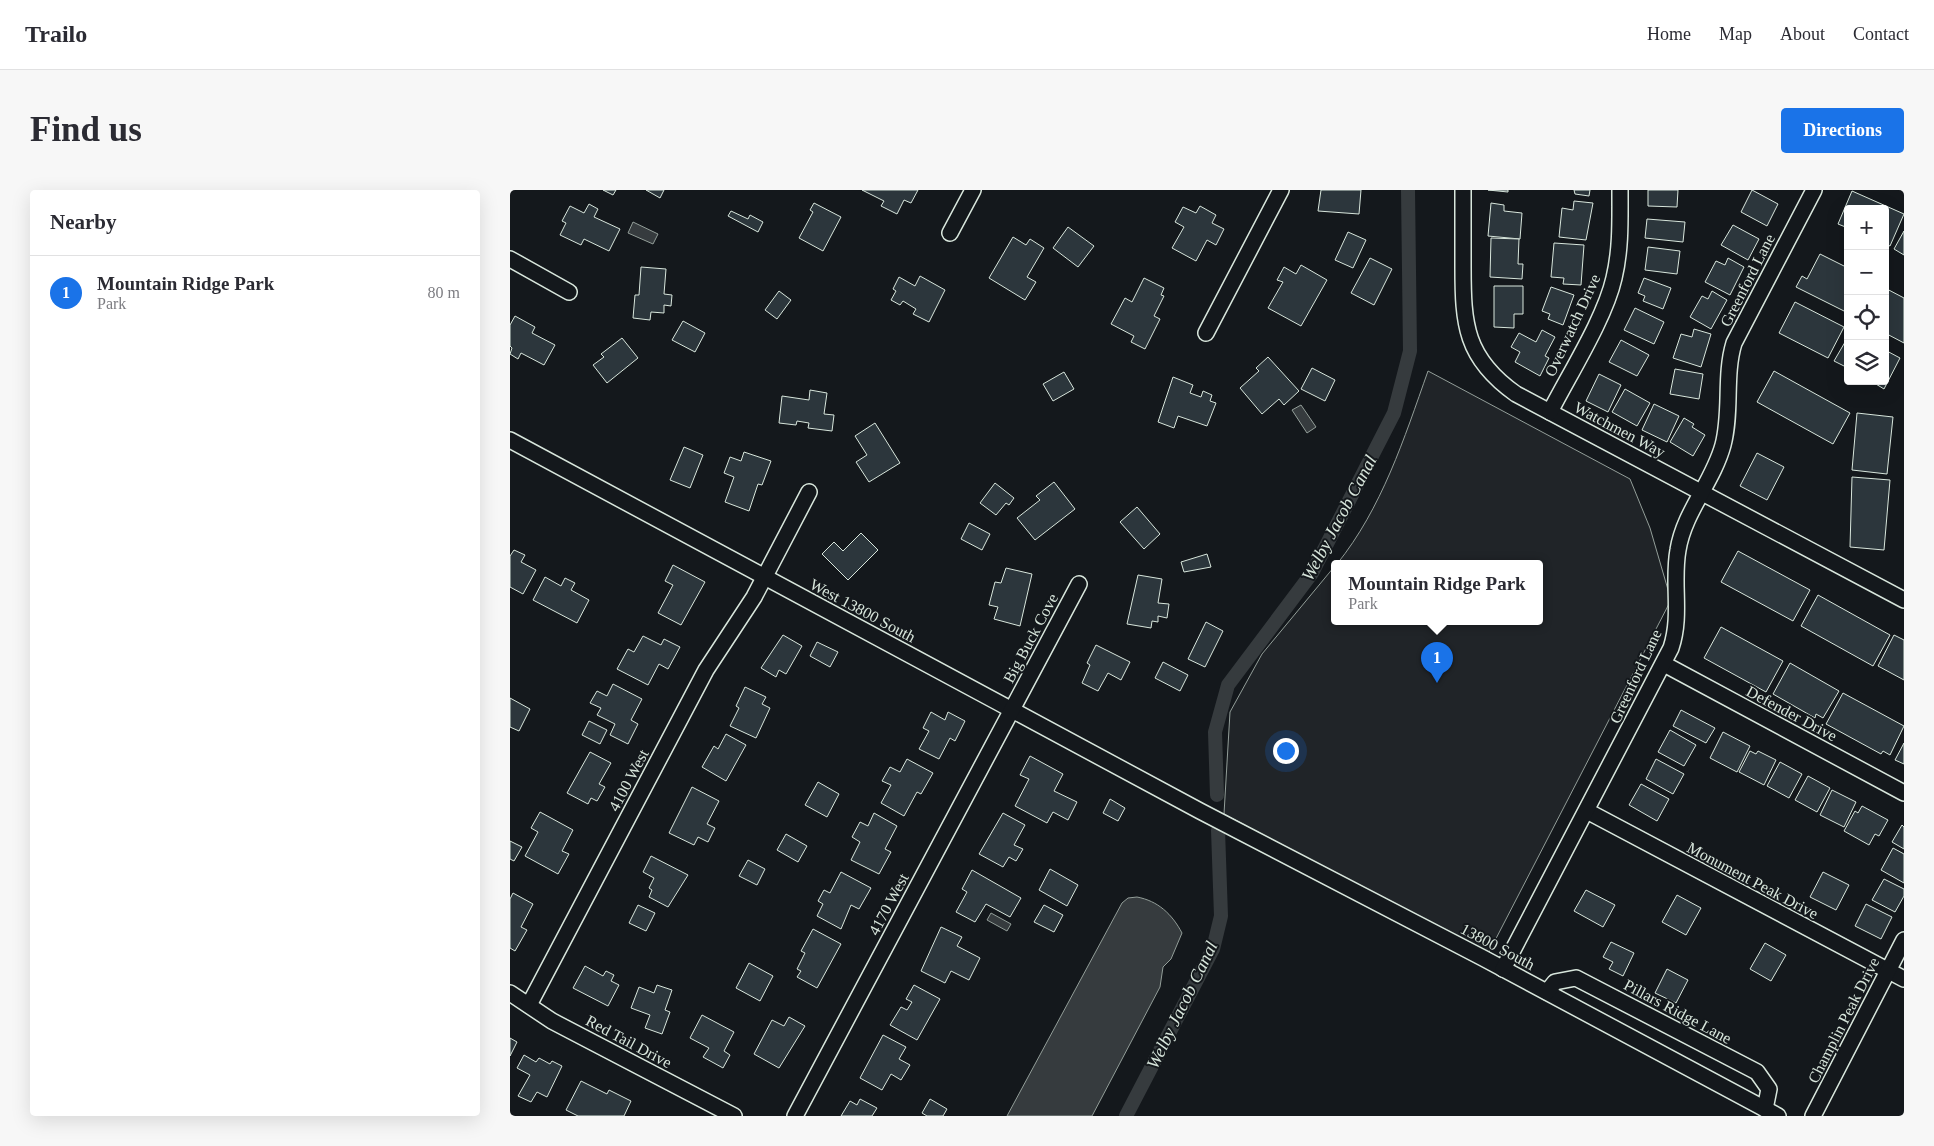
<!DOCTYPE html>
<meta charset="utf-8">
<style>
body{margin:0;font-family:Georgia,serif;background:#f7f7f7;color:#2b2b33}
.controls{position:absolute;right:15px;top:15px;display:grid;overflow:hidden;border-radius:5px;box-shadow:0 5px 20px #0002}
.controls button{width:45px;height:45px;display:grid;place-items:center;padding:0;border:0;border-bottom:1px solid #e1e1e2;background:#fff;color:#2b2b33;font:25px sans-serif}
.you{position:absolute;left:775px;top:560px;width:18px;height:18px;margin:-12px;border:4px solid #fff;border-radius:50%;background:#1a73e8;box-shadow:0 0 0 8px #1a73e833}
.badge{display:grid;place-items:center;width:32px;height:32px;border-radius:50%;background:#1a73e8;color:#fff;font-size:16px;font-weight:700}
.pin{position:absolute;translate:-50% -41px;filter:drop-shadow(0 1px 2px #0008)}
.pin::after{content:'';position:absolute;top:26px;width:18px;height:15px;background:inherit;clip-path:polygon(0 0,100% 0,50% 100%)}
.popup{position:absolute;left:821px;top:370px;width:212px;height:65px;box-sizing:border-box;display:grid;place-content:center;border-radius:5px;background:#fff;filter:drop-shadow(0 1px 4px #0005);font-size:16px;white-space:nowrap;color:#7c7c81}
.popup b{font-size:19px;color:#2b2b33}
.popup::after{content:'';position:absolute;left:50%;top:100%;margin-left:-10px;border:10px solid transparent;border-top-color:#fff}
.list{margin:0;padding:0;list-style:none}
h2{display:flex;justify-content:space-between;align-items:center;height:65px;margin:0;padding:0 20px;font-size:21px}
h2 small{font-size:16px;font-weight:400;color:#7c7c81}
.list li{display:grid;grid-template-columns:32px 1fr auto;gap:15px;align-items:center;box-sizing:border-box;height:75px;padding:0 20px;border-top:1px solid #e1e1e2}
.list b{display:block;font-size:19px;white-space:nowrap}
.list p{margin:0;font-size:16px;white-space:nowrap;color:#7c7c81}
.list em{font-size:16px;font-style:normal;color:#7c7c81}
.icon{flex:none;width:28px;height:28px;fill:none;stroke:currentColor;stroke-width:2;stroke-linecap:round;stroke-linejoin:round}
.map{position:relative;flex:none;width:1394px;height:926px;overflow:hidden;border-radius:5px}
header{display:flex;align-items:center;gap:30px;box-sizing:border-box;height:70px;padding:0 25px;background:#fff;border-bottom:1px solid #e1e1e2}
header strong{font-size:24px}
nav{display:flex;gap:28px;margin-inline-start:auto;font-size:18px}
.intro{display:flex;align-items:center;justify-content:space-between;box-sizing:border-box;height:120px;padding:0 30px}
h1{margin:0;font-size:35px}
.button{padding:12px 22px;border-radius:5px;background:#1a73e8;color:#fff;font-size:18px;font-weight:700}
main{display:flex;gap:30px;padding:0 30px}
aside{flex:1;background:#fff;border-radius:5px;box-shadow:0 5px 20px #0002}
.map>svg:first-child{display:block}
.green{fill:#202428;stroke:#939e99}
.water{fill:#363b3e;stroke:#939e99}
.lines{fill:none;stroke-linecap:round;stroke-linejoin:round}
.canal{stroke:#363b3e;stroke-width:14}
.building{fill:#2c363c;stroke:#d8e6dc}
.minor-casing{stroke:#d8e6dc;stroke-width:18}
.minor{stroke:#14181c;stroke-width:15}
.labels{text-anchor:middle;stroke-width:4;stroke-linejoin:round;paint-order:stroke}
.street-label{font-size:16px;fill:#d8e6dc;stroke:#14181c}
.water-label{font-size:18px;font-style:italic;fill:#d8e6dc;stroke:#14181c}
</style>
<header>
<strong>Trailo</strong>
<nav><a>Home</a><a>Map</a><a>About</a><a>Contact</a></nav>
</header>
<div class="intro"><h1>Find us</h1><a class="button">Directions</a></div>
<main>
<aside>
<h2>Nearby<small></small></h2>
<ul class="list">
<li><span class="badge">1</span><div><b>Mountain Ridge Park</b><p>Park</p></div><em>80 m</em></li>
</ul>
</aside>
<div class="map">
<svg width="1394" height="926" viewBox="0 0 1394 926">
<rect width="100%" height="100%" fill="#14181c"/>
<path class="green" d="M918 181 1120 289 1140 338 1161 410 978 764 714 624 720 522 752 464 824 377V432H1030V374H827C872 318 894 249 918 181Z"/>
<g class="water">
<polygon points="123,32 148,44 143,54 118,43"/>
<polygon points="791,215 806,237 797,243 782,220"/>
<path d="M627 707C648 711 662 724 672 743L661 769 653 777 650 797 582 926H497L612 713 618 708Z"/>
<polygon points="481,723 501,734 497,741 477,730"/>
</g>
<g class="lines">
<g class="canal">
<polyline points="707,605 705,542 718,495 802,383 884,223 900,161 898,0"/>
<polyline points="616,926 703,759 711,726 708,640"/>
</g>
</g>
<g class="building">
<polygon points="93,0 106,0 103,5"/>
<polygon points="136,0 154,0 150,8"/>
<polygon points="352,0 408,0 401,13 394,10 387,24 371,16 374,11"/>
<polygon points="811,0 851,0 849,24 808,21"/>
<polygon points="978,0 998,0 998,2"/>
<polygon points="1064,0 1080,0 1079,6 1065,4"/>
<polygon points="1138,0 1168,0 1167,17 1138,16"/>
<polygon points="1242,0 1268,14 1257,36 1231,22"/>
<polygon points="1342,1 1394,24 1380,56 1375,54 1375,19 1338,19 1338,38 1328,34"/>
<polygon points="1064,11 1083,13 1076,50 1049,47 1052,18 1063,20"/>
<polygon points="304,13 331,27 313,61 289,48 303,22 300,20"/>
<polygon points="981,13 994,15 994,21 1012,23 1010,49 978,46"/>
<polygon points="79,14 88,19 84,27 110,39 99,61 74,49 71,55 50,45 56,33 52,31 60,16 74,23"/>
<polygon points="690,16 706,25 702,33 714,39 706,55 697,50 686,71 662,58 674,37 665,32 673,17 686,23"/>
<polygon points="221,21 238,29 240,25 253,32 248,42 218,26"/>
<polygon points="1137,29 1175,32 1173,52 1135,48"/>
<polygon points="1223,35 1249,49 1238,70 1211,55"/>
<polygon points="558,37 584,56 568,77 543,58"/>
<polygon points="1394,41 1394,65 1384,59"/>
<polygon points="838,42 856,50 843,78 825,70"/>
<polygon points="503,47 516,55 520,49 534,58 517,87 526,92 515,110 479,88"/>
<polygon points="981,48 1009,49 1008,74 1013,74 1012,89 980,87"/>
<polygon points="1044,53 1074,55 1071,95 1053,94 1054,88 1041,87"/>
<polygon points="1138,57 1170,61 1167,84 1135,80"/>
<polygon points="1310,64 1338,78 1338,123 1286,97 1292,86 1297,89"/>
<polygon points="860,68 882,79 864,115 841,103"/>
<polygon points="1218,68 1234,77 1220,105 1195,92 1206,71 1215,75"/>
<polygon points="791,75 817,90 791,136 758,118 773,92 767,90 774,77 786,84"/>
<polygon points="131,77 156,79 154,104 162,105 161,116 154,115 154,123 141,122 140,130 123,128 125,105 129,105"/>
<polygon points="410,86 435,100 419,132 403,124 406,119 393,111 390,115 381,110 386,101 383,99 389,87 405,96"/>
<polygon points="634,88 654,98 651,105 654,106 644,126 650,129 635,159 621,152 624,146 601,134 615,108 622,112"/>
<polygon points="1134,88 1161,98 1153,119 1133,111 1135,106 1128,103"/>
<polygon points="984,96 1013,96 1013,124 1004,124 1004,138 984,137"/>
<polygon points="1041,97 1064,105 1053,135 1038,129 1040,124 1032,121"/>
<polygon points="1375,98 1394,108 1394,153 1375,143"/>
<polygon points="269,101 281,110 267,129 255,120"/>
<polygon points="1202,101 1217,110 1201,139 1180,127 1192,106 1198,109"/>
<polygon points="1285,112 1334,137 1318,168 1269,143"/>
<polygon points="1125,118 1154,132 1144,154 1114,140"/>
<polygon points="5,126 25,137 22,143 45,155 34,175 11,163 8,169 0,164 2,158 0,156 0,135"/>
<polygon points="173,131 195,143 185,162 162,150"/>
<polygon points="1184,139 1201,144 1191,177 1163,168 1171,144 1182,147"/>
<polygon points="1032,140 1045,147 1035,166 1039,168 1030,186 1005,172 1010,162 1001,157 1009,143 1026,152"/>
<polygon points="1338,147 1338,178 1324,171"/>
<polygon points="112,148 128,168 97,193 83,175 94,167 91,164"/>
<polygon points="1111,150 1139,165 1127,186 1099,172"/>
<polygon points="1375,160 1390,168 1374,199 1361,191 1375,191"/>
<polygon points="758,167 789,201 774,215 769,209 752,224 730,198 749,181 746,178"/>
<polygon points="802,178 825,190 815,211 791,199"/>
<polygon points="1165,179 1193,184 1189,209 1160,204"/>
<polygon points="1264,181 1340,223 1323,254 1247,212"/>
<polygon points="554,182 564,199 543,211 533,194"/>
<polygon points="1089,184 1111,195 1098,222 1076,211"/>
<polygon points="663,187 683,195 680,203 691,207 693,201 702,205 700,211 706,213 697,236 668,226 664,238 648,232"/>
<polygon points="1115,199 1140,213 1127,236 1102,222"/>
<polygon points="300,200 317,203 314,224 324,225 322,241 298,238 299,233 287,231 286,235 269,233 272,206 299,210"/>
<polygon points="1144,214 1169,226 1157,252 1132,240"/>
<polygon points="1347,223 1383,227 1377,284 1342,280"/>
<polygon points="1174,228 1184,234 1182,237 1195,245 1183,266 1160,252"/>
<polygon points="365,233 390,273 359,292 346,272 357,265 345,246"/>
<polygon points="174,257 193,265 180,298 160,290"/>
<polygon points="234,262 261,271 252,295 248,294 239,321 215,312 224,287 214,283 220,267 231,271"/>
<polygon points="1247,263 1274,277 1257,310 1230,296"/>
<polygon points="1342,287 1380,290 1374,360 1340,357"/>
<polygon points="544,292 565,319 525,350 507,328 530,310 526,306"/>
<polygon points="485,293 504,308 499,315 496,313 486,325 470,313"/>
<polygon points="627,317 650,344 634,359 610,332"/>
<polygon points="459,333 480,344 472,360 451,349"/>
<polygon points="351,343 368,360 338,390 312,364 324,352 333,361"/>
<polygon points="4,360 15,365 11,372 26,380 13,404 0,397 0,366"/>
<polygon points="1228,361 1300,400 1283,431 1211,392"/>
<polygon points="697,364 701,377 674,382 671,372"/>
<polygon points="163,375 195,392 171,435 148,423 163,395 155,391"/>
<polygon points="496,378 522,384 510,436 484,429 488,417 479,415 485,392 491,393"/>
<polygon points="628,385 652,389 648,413 659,414 657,428 648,426 648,432 642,431 641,438 617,434"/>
<polygon points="35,387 51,396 55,388 65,393 61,400 79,410 67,433 23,410"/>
<polygon points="1308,405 1380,445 1363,476 1291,436"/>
<polygon points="696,432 713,441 695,477 678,469"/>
<polygon points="1211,437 1273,471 1256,502 1194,468"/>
<polygon points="273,445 292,456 276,484 269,480 266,487 251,478"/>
<polygon points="1384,445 1394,450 1394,490 1368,476"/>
<polygon points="133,446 151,455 154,449 170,457 158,479 149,474 138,495 107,479 118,459 124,462"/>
<polygon points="307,452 328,462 320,477 300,466"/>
<polygon points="586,455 620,472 611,490 598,483 588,501 572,493 580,475 577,473"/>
<polygon points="653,472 678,485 670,501 645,488"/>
<polygon points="1280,473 1329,501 1313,528 1306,524 1305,528 1263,504"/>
<polygon points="103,494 132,509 121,530 128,534 118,554 100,545 105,534 87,525 91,518 80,513 87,501 97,506"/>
<polygon points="235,497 256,507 252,514 260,518 246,548 220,536 229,518 226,516"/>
<polygon points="1333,503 1394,536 1380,565 1373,561 1371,564 1316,534"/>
<polygon points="0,508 20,519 9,541 0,537"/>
<polygon points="1171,520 1205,538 1196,553 1163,536"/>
<polygon points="421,522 435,530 438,522 455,531 445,551 440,548 429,569 409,559 419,541 413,538"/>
<polygon points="79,531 97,540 90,554 72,545"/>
<polygon points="1160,540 1186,555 1174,576 1148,562"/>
<polygon points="1213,542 1240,556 1227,582 1200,568"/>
<polygon points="216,544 236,555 216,591 192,577 204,556 208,559"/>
<polygon points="1394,553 1394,574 1385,570"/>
<polygon points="1240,561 1246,564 1248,561 1266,570 1254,595 1229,582"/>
<polygon points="80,562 101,573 89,594 95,597 87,611 81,608 78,614 57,603"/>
<polygon points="520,566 553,584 544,601 567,612 558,630 543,622 537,633 505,616 519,589 510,585"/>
<polygon points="397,569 423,583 411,604 407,602 394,626 371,613 381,595 372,591 380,577 390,582"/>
<polygon points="1146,569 1174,584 1163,604 1136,589"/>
<polygon points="1270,572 1292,584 1279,608 1257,596"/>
<polygon points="1298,586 1320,598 1307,622 1285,610"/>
<polygon points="308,592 329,604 317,627 295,615"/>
<polygon points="1131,594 1159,609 1147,631 1119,615"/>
<polygon points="182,597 209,611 197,634 205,638 198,652 188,647 184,655 159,643"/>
<polygon points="1322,600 1346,612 1334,637 1310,625"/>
<polygon points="600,609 615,618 608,631 593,623"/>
<polygon points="1352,616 1378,630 1369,646 1365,644 1359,655 1334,641 1345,621 1348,623"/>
<polygon points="30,622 63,640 52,661 59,664 48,684 15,666 28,642 21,638"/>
<polygon points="364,623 387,636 375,659 381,662 369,684 341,670 350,652 342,647 350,632 358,636"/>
<polygon points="493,623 515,635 504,655 513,659 506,671 499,667 493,677 469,664"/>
<polygon points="1392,635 1394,637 1394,659 1382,652"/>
<polygon points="276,644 297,656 288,672 267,660"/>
<polygon points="0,651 12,657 4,671 0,669"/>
<polygon points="1383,658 1394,664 1394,693 1371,680"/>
<polygon points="141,666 178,685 158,717 139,707 142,700 139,698 144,688 133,682"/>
<polygon points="238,670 255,679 247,695 229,686"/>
<polygon points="540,679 568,695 557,716 529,700"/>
<polygon points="462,680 511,708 500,727 476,714 465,732 446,722 457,702 452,699"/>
<polygon points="331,682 361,698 349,719 341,715 331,739 307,726 313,714 308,711 314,700 320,703"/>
<polygon points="1313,682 1339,695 1326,720 1300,707"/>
<polygon points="1374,689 1394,699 1394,706 1385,722 1362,710"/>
<polygon points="1076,700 1105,715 1093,737 1064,721"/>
<polygon points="3,703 23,714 11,737 17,740 5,761 0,758 0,709"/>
<polygon points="1167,705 1191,718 1176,745 1152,732"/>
<polygon points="1356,714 1382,727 1371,749 1345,736"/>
<polygon points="128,715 145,723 136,741 119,733"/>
<polygon points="534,715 553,725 544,742 524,732"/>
<polygon points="431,737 452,747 447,756 470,768 459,790 441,781 435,793 411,781"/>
<polygon points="303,739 331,754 307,798 287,787 291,781 287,779 295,763 291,761"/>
<polygon points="1101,752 1124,763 1113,786 1099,779 1103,772 1093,767"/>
<polygon points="1255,753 1276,765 1261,791 1240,779"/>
<polygon points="239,773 263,786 250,811 226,798"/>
<polygon points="75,776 93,786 96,781 104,785 101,791 109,795 98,816 63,798"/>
<polygon points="1157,779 1178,790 1166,813 1145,803"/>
<polygon points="147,795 162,800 155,820 160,822 152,844 135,838 140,825 121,818 129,797 144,803"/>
<polygon points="404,795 430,809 407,850 380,835 391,817 397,820 402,812 396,809"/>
<polygon points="192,825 224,842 214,861 220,865 213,878 193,867 199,858 180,848"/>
<polygon points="279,827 295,836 269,878 244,864 262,830 274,836"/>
<polygon points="373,845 396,857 389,869 400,875 391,890 381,884 372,900 350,888"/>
<polygon points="0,848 7,852 0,866"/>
<polygon points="14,865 26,872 29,868 40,874 42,871 52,876 37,907 27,902 21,912 8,906 20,885 7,878"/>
<polygon points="71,891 97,904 99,900 121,911 114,926 68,926 56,920"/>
<polygon points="350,909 367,918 362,926 331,926 340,911 347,915"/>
<polygon points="420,909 437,919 433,926 417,926 412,923"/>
</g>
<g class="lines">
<defs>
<g id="minor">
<path d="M953 0C953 26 953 51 953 77 953 134 955 168 1006 204L1394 410"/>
<polyline points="440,43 463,0"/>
<polyline points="0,69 59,102"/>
<polyline points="696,143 771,0"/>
<path d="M1040 222C1060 183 1095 128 1104 88 1111 59 1110 29 1110 0"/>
<polyline points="0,250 690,621 973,768 1268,926"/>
<polyline points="1154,474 1394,603"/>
<polyline points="1077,621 1394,789"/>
<path d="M993 779 1161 458C1172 425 1162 393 1168 360 1174 322 1203 292 1213 255 1222 221 1214 186 1224 153L1304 0"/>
<polyline points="1037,802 1045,792 1066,788 1247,882 1259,899 1255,919"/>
<polyline points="0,803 42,831 224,926"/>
<polyline points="19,815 196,480 244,407 299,302"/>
<polyline points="285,926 569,394"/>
<polyline points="1303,926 1394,750"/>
</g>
</defs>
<use href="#minor" class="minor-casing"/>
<use href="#minor" class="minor"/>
</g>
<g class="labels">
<g class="street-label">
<text transform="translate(1237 90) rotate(-63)" y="6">Greenford Lane</text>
<text transform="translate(1062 135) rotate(-65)" y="6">Overwatch Drive</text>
<text transform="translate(1110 239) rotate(28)" y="6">Watchmen Way</text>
<text transform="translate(353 420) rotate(28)" y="6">West 13800 South</text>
<text transform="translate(520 448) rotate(-62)" y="6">Big Buck Cove</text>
<text transform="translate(1125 486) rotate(-65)" y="6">Greenford Lane</text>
<text transform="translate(1282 523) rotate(28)" y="6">Defender Drive</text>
<text transform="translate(118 590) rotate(-62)" y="6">4100 West</text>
<text transform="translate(1243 690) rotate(28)" y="6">Monument Peak Drive</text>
<text transform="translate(378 714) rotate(-62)" y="6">4170 West</text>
<text transform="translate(988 756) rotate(28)" y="6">13800 South</text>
<text transform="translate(1168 821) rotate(28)" y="6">Pillars Ridge Lane</text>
<text transform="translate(1333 830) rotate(-63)" y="6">Champlin Peak Drive</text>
<text transform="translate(119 851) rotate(28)" y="6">Red Tail Drive</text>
</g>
<g class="water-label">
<text transform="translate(829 328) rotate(-62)" y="6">Welby Jacob Canal</text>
<text transform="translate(672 815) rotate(-64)" y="6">Welby Jacob Canal</text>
</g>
</g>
</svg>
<div class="controls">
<button>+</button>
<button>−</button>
<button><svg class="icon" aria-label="locate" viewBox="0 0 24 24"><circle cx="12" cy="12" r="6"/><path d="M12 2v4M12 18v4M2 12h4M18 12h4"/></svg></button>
<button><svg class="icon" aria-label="layers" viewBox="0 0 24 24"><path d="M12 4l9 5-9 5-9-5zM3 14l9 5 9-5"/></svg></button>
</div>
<div class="you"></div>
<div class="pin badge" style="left:927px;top:493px">1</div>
<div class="popup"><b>Mountain Ridge Park</b>Park</div>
</div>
</main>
